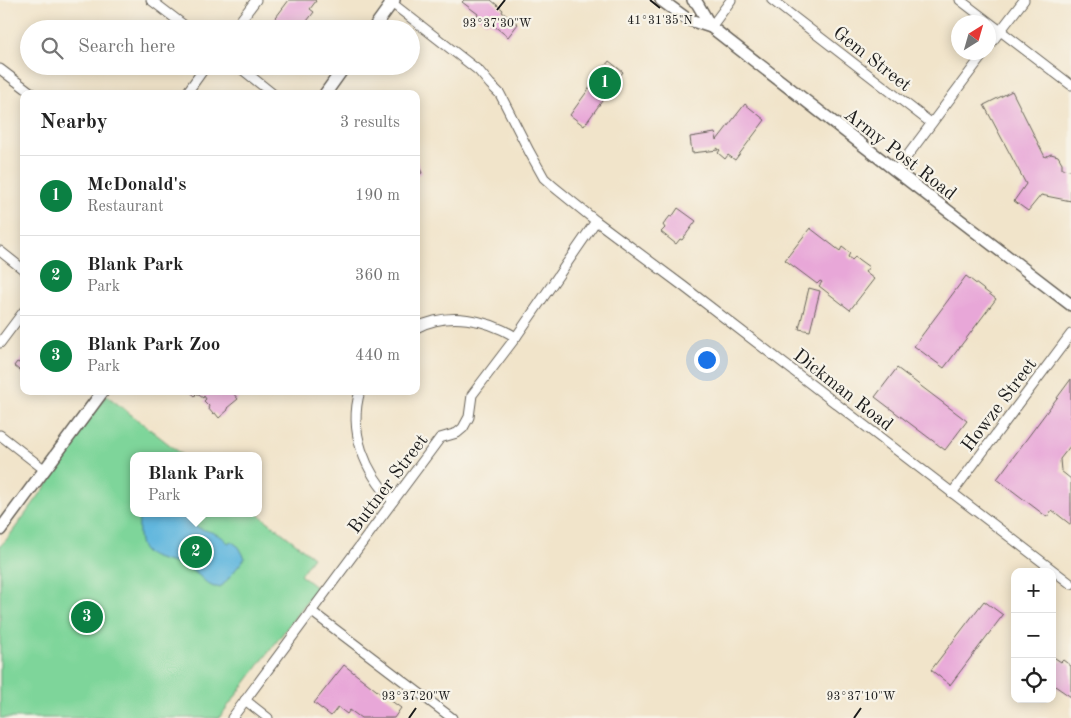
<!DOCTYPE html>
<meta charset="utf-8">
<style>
body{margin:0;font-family:"Old Standard TT",serif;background:#f2f2f2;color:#222}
.controls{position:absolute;right:15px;bottom:15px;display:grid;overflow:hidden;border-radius:10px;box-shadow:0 2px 12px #0003}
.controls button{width:45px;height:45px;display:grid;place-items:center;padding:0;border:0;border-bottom:1px solid #e0e0e0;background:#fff;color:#222;font:25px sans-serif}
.compass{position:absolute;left:951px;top:15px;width:45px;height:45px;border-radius:50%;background:#fff;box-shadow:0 2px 12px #0003;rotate:37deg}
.you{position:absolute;left:706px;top:359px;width:18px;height:18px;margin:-12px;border:4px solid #fff;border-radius:50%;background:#1a73e8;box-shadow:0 0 0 8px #1a73e833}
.badge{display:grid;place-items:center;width:32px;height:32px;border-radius:50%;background:#0b8043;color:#fff;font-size:16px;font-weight:700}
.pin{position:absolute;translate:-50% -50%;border:2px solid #fff;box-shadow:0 1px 5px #0006}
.popup{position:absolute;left:130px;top:452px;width:132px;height:65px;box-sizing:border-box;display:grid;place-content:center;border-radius:10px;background:#fff;filter:drop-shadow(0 1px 4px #0005);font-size:16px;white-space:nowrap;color:#767676}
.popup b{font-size:19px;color:#222}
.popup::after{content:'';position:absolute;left:50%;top:100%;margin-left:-10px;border:10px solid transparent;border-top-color:#fff}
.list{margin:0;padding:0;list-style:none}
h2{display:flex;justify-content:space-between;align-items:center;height:65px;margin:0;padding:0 20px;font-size:21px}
h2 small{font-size:16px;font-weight:400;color:#767676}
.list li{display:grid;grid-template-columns:32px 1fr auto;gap:15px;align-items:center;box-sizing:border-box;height:80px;padding:0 20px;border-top:1px solid #e0e0e0}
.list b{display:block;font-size:19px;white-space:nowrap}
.list p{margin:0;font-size:16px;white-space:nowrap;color:#767676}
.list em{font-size:16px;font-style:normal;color:#767676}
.icon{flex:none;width:28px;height:28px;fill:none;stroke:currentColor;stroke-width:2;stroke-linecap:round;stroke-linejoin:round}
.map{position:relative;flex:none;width:1071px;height:718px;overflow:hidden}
.search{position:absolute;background:#fff;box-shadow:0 2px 12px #0003;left:20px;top:20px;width:400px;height:55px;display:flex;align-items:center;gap:12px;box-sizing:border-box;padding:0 18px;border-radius:28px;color:#767676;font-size:19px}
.panel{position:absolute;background:#fff;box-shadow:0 2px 12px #0003;left:20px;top:90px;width:400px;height:305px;border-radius:10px}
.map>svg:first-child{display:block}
.green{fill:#7ed59a;stroke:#4d785b}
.water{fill:#62b7de;stroke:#3f6a7d}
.building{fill:#e8a7d8}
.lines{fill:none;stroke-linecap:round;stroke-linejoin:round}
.minor-casing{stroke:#676259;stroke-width:11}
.secondary-casing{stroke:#676259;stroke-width:14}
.minor{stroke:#fff;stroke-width:9}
.secondary{stroke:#fff;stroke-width:11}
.ticks{fill:none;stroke:#1c1c1c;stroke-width:2}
.labels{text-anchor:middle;stroke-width:4.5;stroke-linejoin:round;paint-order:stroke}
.street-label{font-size:19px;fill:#1c1c1c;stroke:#f7f3e8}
.ticks-label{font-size:12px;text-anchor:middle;fill:#1c1c1c;stroke:#f7f3e8;stroke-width:4.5;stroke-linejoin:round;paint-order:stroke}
</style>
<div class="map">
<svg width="1071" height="718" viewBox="0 0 1071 718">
<rect width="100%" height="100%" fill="#f7f3e8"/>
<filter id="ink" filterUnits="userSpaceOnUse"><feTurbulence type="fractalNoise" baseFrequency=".02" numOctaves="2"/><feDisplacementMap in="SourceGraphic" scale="10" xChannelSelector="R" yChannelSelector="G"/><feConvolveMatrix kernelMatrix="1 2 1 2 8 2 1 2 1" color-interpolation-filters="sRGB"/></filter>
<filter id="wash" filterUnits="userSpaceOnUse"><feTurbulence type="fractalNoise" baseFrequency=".0096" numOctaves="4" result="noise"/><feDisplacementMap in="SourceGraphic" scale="20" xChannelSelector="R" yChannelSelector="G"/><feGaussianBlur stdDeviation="1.12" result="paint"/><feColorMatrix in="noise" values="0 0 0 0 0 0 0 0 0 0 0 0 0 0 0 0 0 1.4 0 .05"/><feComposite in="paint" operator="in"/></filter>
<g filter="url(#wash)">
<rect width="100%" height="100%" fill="#f1e4ca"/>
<polygon class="green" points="106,395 184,456 134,456 134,513 257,513 313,557 300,575 317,588 219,718 0,718 0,546 7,539 64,462 64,455 66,449"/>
<path class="water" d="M139 513H187C191 531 205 528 218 535 222 536 225 540 228 543L231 541 239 547 245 558 223 585C212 592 205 580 197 574 194 572 191 570 187 568 176 561 152 561 144 551 137 542 139 525 139 513Z"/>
<g id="blocks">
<g class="building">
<polygon points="289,0 315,0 316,1 310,9 314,12 301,29 267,29"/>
<polygon points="464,0 491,0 503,10 502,12 518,24 508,37 488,21 486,23 477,16 478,14 462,2"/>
<polygon points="609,61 623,72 584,126 570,115"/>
<polygon points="1012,91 1045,157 1051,154 1058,156 1062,163 1062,169 1071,170 1071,201 1041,195 1028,211 1014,201 1026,184 984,105"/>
<polygon points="745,104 765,120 735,160 728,155 725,159 718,153 720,150 717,148 718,150 692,153 690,137 715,133 717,140"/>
<polygon points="416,160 422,173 416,175"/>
<polygon points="678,208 696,221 682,240 680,239 676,244 661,232 665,228 663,225 670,216 672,217"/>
<polygon points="810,228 840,251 842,247 850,253 848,257 852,260 855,257 869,267 865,272 874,279 850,310 819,286 822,282 820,281 817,284 785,260"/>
<polygon points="966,276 996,299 944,368 914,346"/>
<polygon points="809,288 820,291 810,331 799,329"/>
<polygon points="24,356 24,374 14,366 17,362 19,363"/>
<polygon points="897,368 967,421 945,450 875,397"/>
<polygon points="1071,379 1071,445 1060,459 1061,471 1071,479 1071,525 1052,510 1047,517 997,479"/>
<polygon points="189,391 236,391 233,393 238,399 227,408 228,410 219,418 215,413 213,414 208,408 209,406 204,401 206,399 204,396 203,398 196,393 195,396"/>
<polygon points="984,601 1003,615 950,685 931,670"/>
<polygon points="1052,656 1061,662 1063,660 1071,666 1071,697 1052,684"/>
<polygon points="344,665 385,697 386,697 401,708 394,718 361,718 350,710 347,714 338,707 331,716 314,703"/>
</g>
</g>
</g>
<g filter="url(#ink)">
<use href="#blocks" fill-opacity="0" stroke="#676259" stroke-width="1"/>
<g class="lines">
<defs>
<g id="minor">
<polyline points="151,0 189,29"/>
<polyline points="388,0 479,71 490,84 500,94 529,151 544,178 554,187 596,221 683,286 1071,584"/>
<polyline points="772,0 931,123"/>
<polyline points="960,0 1071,85"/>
<polyline points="711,27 731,0"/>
<polyline points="234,29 256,0"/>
<polyline points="988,47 1024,0"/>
<polyline points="238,66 273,94"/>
<polyline points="0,69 33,94"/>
<polyline points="186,94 206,66"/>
<polyline points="896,171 985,52"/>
<polyline points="0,251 24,270"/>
<path d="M416 328C449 311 486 319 516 337"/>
<polyline points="0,343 24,311"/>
<path d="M360 391C348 431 365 472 393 501"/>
<polyline points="0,435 45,470"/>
<polyline points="952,493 1071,334"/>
<polyline points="311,611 452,718"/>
<polyline points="245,700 268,718"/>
<polyline points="232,718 440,438 457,433 463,428 469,417 472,395 516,337 596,221"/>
</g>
<g id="secondary">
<polyline points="661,0 687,19 711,27 896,171 1071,305"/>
<polyline points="693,0 697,3 711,27"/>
<polyline points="373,29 394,0"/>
<polyline points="325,94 345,66"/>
<polyline points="0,530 103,391"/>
</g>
</defs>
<use href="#minor" class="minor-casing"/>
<use href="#secondary" class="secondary-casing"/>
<use href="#minor" class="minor"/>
<use href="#secondary" class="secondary"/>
</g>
</g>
<path class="ticks" d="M650 0 660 8M497 10 505 0M409 718 416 708M854 718 861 708"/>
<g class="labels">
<g class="street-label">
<text transform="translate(873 58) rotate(38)" y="7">Gem Street</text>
<text transform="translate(901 153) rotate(38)" y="7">Army Post Road</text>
<text transform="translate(844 389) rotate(38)" y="7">Dickman Road</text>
<text transform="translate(998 404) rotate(-53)" y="7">Howze Street</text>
<text transform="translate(387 483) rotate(-53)" y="7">Buttner Street</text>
</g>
</g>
<g class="ticks-label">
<text x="660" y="24">41°31'35"N</text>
<text x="497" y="27">93°37'30"W</text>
<text x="416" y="700">93°37'20"W</text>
<text x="861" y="700">93°37'10"W</text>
</g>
</svg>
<div class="controls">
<button>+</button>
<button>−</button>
<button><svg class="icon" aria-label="locate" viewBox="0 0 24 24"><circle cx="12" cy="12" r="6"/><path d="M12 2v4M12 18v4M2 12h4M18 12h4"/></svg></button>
</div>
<svg class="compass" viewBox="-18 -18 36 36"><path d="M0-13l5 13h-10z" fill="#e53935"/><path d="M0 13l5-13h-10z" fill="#767676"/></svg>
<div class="you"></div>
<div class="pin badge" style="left:605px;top:83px">1</div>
<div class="pin badge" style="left:196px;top:552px">2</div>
<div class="popup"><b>Blank Park</b>Park</div>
<div class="pin badge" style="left:87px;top:617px">3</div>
<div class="search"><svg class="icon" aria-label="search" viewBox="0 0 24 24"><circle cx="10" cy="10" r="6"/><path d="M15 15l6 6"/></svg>Search here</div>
<section class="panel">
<h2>Nearby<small>3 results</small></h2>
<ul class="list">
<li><span class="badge">1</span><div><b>McDonald's</b><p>Restaurant</p></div><em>190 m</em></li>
<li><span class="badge">2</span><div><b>Blank Park</b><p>Park</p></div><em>360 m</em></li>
<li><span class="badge">3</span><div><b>Blank Park Zoo</b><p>Park</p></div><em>440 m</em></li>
</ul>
</section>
</div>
